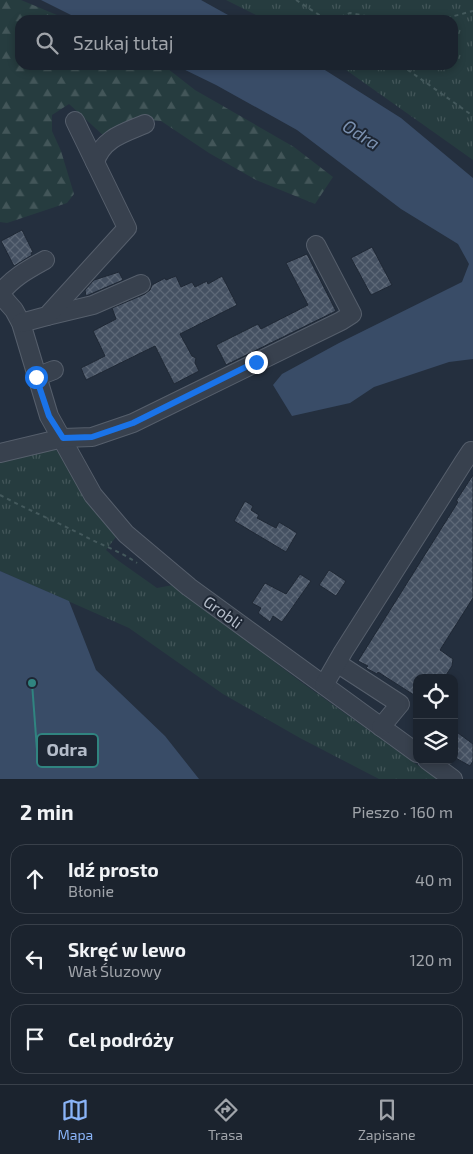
<!DOCTYPE html>
<html lang="pl">
<meta charset="utf-8">
<style>
body{margin:0;font-family:"Exo 2",sans-serif;background:#242b36;color:#f1f3f6}
.controls{position:absolute;right:15px;bottom:15px;display:grid;overflow:hidden;border-radius:10px;box-shadow:0 2px 8px #0003}
.controls button{width:45px;height:45px;display:grid;place-items:center;padding:0;border:0;border-bottom:1px solid #39404a;background:#1b232e;color:#f1f3f6;font:25px sans-serif}
.stop{position:absolute;width:15px;height:15px;margin:-11px;border:4px solid #1a73e8;border-radius:50%;background:#fff}
.stop.end{background:#1a73e8;border-color:#fff;box-shadow:0 1px 5px #0008}
.list{margin:0;padding:0;list-style:none}
h2{display:flex;justify-content:space-between;align-items:center;height:65px;margin:0;padding:0 20px;font-size:21px}
h2 small{font-size:16px;font-weight:400;color:#a0a4aa}
.list li{display:grid;grid-template-columns:32px 1fr auto;gap:15px;align-items:center;box-sizing:border-box;height:70px;margin:0 10px 10px;padding:0 10px;border:1px solid #39404a;border-radius:15px}
.list b{display:block;font-size:19px;white-space:nowrap}
.list p{margin:0;font-size:16px;white-space:nowrap;color:#a0a4aa}
.list em{font-size:16px;font-style:normal;color:#a0a4aa}
.icon{flex:none;width:28px;height:28px;fill:none;stroke:currentColor;stroke-width:2;stroke-linecap:round;stroke-linejoin:round}
.map{position:relative;flex:none;width:473px;height:779px;overflow:hidden}
.search{position:absolute;background:#1b232e;box-shadow:0 2px 8px #0003;left:15px;right:15px;top:15px;height:55px;display:flex;align-items:center;gap:12px;box-sizing:border-box;padding:0 18px;border-radius:15px;color:#a0a4aa;font-size:19px}
.sheet{height:305px;background:#1b232e}
nav{display:flex;justify-content:space-around;align-items:center;box-sizing:border-box;height:70px;border-top:1px solid #39404a;background:#1b232e;font-size:14px;color:#a0a4aa}
nav a{display:grid;justify-items:center;gap:2px}
nav .on{color:#8ab4f8}
.map>svg:first-child{display:block}
.grass{fill:url(#grass-tufts)}
.forest{fill:url(#forest-firs)}
.water{fill:#394c67}
.building{fill:url(#building-cross-hatch);stroke:#1f2835}
.lines{fill:none;stroke-linecap:round;stroke-linejoin:round}
.minor-casing{stroke:#565f6c;stroke-width:20}
.path{stroke:#44595c;stroke-width:2;stroke-dasharray:4 4;stroke-linecap:butt}
.minor{stroke:#38414e;stroke-width:18}
.route{stroke:#1a73e8;stroke-width:6}
.labels{text-anchor:middle;stroke-width:4;stroke-linejoin:round;paint-order:stroke}
.street-label{font-size:16px;fill:#b4bcc9;stroke:#1d2633}
.water-label{font-size:18px;font-style:italic;fill:#7c92b1;stroke:#1d2633}
.leader{fill:none;stroke:#308480;stroke-width:2}
.callout-dot{fill:#308480;stroke:#1d2633;stroke-width:2}
.callout{fill:#1d2633;stroke:#308480;stroke-width:2}
.callout-label{font-size:18px;text-anchor:middle;font-weight:bold;fill:#b4bcc9}
</style>
<div class="map">
<svg width="473" height="779" viewBox="0 0 473 779">
<defs>
<pattern id="grass-tufts" width="24" height="20" patternUnits="userSpaceOnUse" patternTransform="scale(1.25)"><rect width="24" height="20" fill="#263c3f"/><path d="M3 7l-1-3M5 7V3M7 7l1-3M15 17l-1-3M17 17v-4M19 17l1-3" fill="none" stroke="#435659"/></pattern>
<pattern id="forest-firs" width="22" height="20" patternUnits="userSpaceOnUse" patternTransform="scale(1.25)"><rect width="22" height="20" fill="#263c3f"/><path d="M5 1l3.5 6h-7zM16 11l3.5 6h-7z" fill="#435659"/></pattern>
<pattern id="building-cross-hatch" width="8" height="8" patternUnits="userSpaceOnUse" patternTransform="scale(1.25)"><rect width="8" height="8" fill="#455162"/><path d="M0 0l8 8M0 8l8-8" fill="none" stroke="#5d6877"/></pattern>
</defs>
<rect width="100%" height="100%" fill="#242f3e"/>
<g class="grass">
<polygon points="226,0 473,0 473,160 339,65 453,65 453,20 266,20"/>
<polygon points="55,448 116,537 106,550 116,559 157,588 173,585 301,682 437,779 379,779 300,738 223,694 129,628 0,571 0,460"/>
</g>
<polygon class="forest" points="0,0 21,0 69,20 20,20 20,65 163,65 195,90 294,147 333,177 315,204 256,180 209,153 161,121 140,119 105,137 69,104 52,115 52,131 61,151 74,194 67,203 7,223 0,222"/>
<g class="water">
<polygon points="41,0 201,0 237,20 81,20"/>
<polygon points="175,65 317,65 401,118 473,178 473,359 449,362 374,387 350,403 292,416 273,385 282,374 339,343 462,282 469,264 458,244 401,209 297,130 216,85"/>
<polygon points="0,571 69,601 96,670 165,736 199,779 0,779"/>
</g>
<g class="building">
<polygon points="22,230 33,252 31,253 32,255 14,266 1,241"/>
<polygon points="372,247 392,285 371,295 351,258"/>
<polygon points="307,254 336,311 226,365 216,345 258,324 261,329 308,305 286,263"/>
<polygon points="119,272 123,280 86,296 85,290 94,280"/>
<polygon points="176,276 181,287 192,282 195,287 207,281 208,284 222,276 237,305 180,334 192,356 196,358 195,363 199,371 174,384 155,346 86,380 81,368 105,356 93,331 116,319 112,308 145,294 150,290 152,285 165,278 166,280"/>
<polygon points="473,475 473,598 440,650 453,659 452,666 444,678 417,678 417,697 378,672 377,674 366,668 368,666 358,661 458,502 456,501"/>
<polygon points="245,501 253,506 251,510 259,515 257,518 276,528 279,522 297,533 286,552 234,521"/>
<polygon points="329,570 346,581 336,596 319,585"/>
<polygon points="300,574 311,581 282,622 273,616 270,622 258,613 261,608 252,603 265,583 286,594"/>
<polygon points="454,730 473,744 473,761 470,766 454,757"/>
</g>
<g class="lines">
<defs>
<g id="minor">
<path d="M95 162C103 138 124 133 145 124"/>
<path d="M45 260C27 270 12 278 0 294L14 310 21 323 49 416 93 495 126 534 189 587 417 753"/>
<polyline points="47,316 93,305 141,284"/>
<polyline points="21,323 47,316 127,228 75,121"/>
<polyline points="36,377 54,370"/>
<polyline points="0,453 63,438 92,437 133,423 341,321 352,314 316,245"/>
<polyline points="337,663 400,704 381,727"/>
<polyline points="324,685 343,652 463,463 471,451 473,452"/>
<polyline points="427,760 453,779"/>
</g>
</defs>
<use href="#minor" class="minor-casing"/>
<g class="path">
<polyline points="296,0 327,20"/>
<polyline points="333,20 350,13 386,20"/>
<polyline points="439,20 473,11"/>
<polyline points="401,65 473,116"/>
<path d="M0 495C30 511 62 524 92 540 107 547 123 553 137 563"/>
</g>
<use href="#minor" class="minor"/>
</g>
<g class="lines">
<polyline class="route" points="36,377 49,416 63,438 92,437 133,423 256,362"/>
</g>
<g class="labels">
<g class="street-label">
<text transform="translate(223 612) rotate(36)" y="6">Grobli</text>
</g>
<g class="water-label">
<text transform="translate(361 135) rotate(32)" y="6">Odra</text>
</g>
</g>
<path class="leader" d="M32 683L37 750"/>
<circle class="callout-dot" cx="32" cy="683" r="5"/>
<rect class="callout" x="37" y="734" width="61" height="33" rx="5"/>
<g class="callout-label">
<text x="67" y="756">Odra</text>
</g>
</svg>
<div class="controls">
<button><svg class="icon" aria-label="locate" viewBox="0 0 24 24"><circle cx="12" cy="12" r="6"/><path d="M12 2v4M12 18v4M2 12h4M18 12h4"/></svg></button>
<button><svg class="icon" aria-label="layers" viewBox="0 0 24 24"><path d="M12 4l9 5-9 5-9-5zM3 14l9 5 9-5"/></svg></button>
</div>
<div class="stop" style="left:36px;top:377px"></div>
<div class="stop end" style="left:256px;top:362px"></div>
<div class="search"><svg class="icon" aria-label="search" viewBox="0 0 24 24"><circle cx="10" cy="10" r="6"/><path d="M15 15l6 6"/></svg>Szukaj tutaj</div>
</div>
<section class="sheet">
<h2>2 min<small>Pieszo · 160 m</small></h2>
<ul class="list">
<li><svg class="icon" aria-label="ahead" viewBox="0 0 24 24"><path d="M12 20V5M6 11l6-6 6 6"/></svg><div><b>Idź prosto</b><p>Błonie</p></div><em>40 m</em></li>
<li><svg class="icon" aria-label="left" viewBox="0 0 24 24"><path d="M17 20v-9H6M10 6l-5 5 5 5"/></svg><div><b>Skręć w lewo</b><p>Wał Śluzowy</p></div><em>120 m</em></li>
<li><svg class="icon" aria-label="arrive" viewBox="0 0 24 24"><path d="M6 21V4h12l-3 4 3 4H6"/></svg><div><b>Cel podróży</b></div></li>
</ul>
</section>
<nav>
<a class="on"><svg class="icon" aria-label="map" viewBox="0 0 24 24"><path d="M3 6l6-2 6 2 6-2v14l-6 2-6-2-6 2zM9 4v14M15 6v14"/></svg>Mapa</a>
<a><svg class="icon" aria-label="directions" viewBox="0 0 24 24"><path d="M12 3l9 9-9 9-9-9zM9 14v-3h6M13 9l2 2-2 2"/></svg>Trasa</a>
<a><svg class="icon" aria-label="saved" viewBox="0 0 24 24"><path d="M7 4h10v16l-5-4-5 4z"/></svg>Zapisane</a>
</nav>
